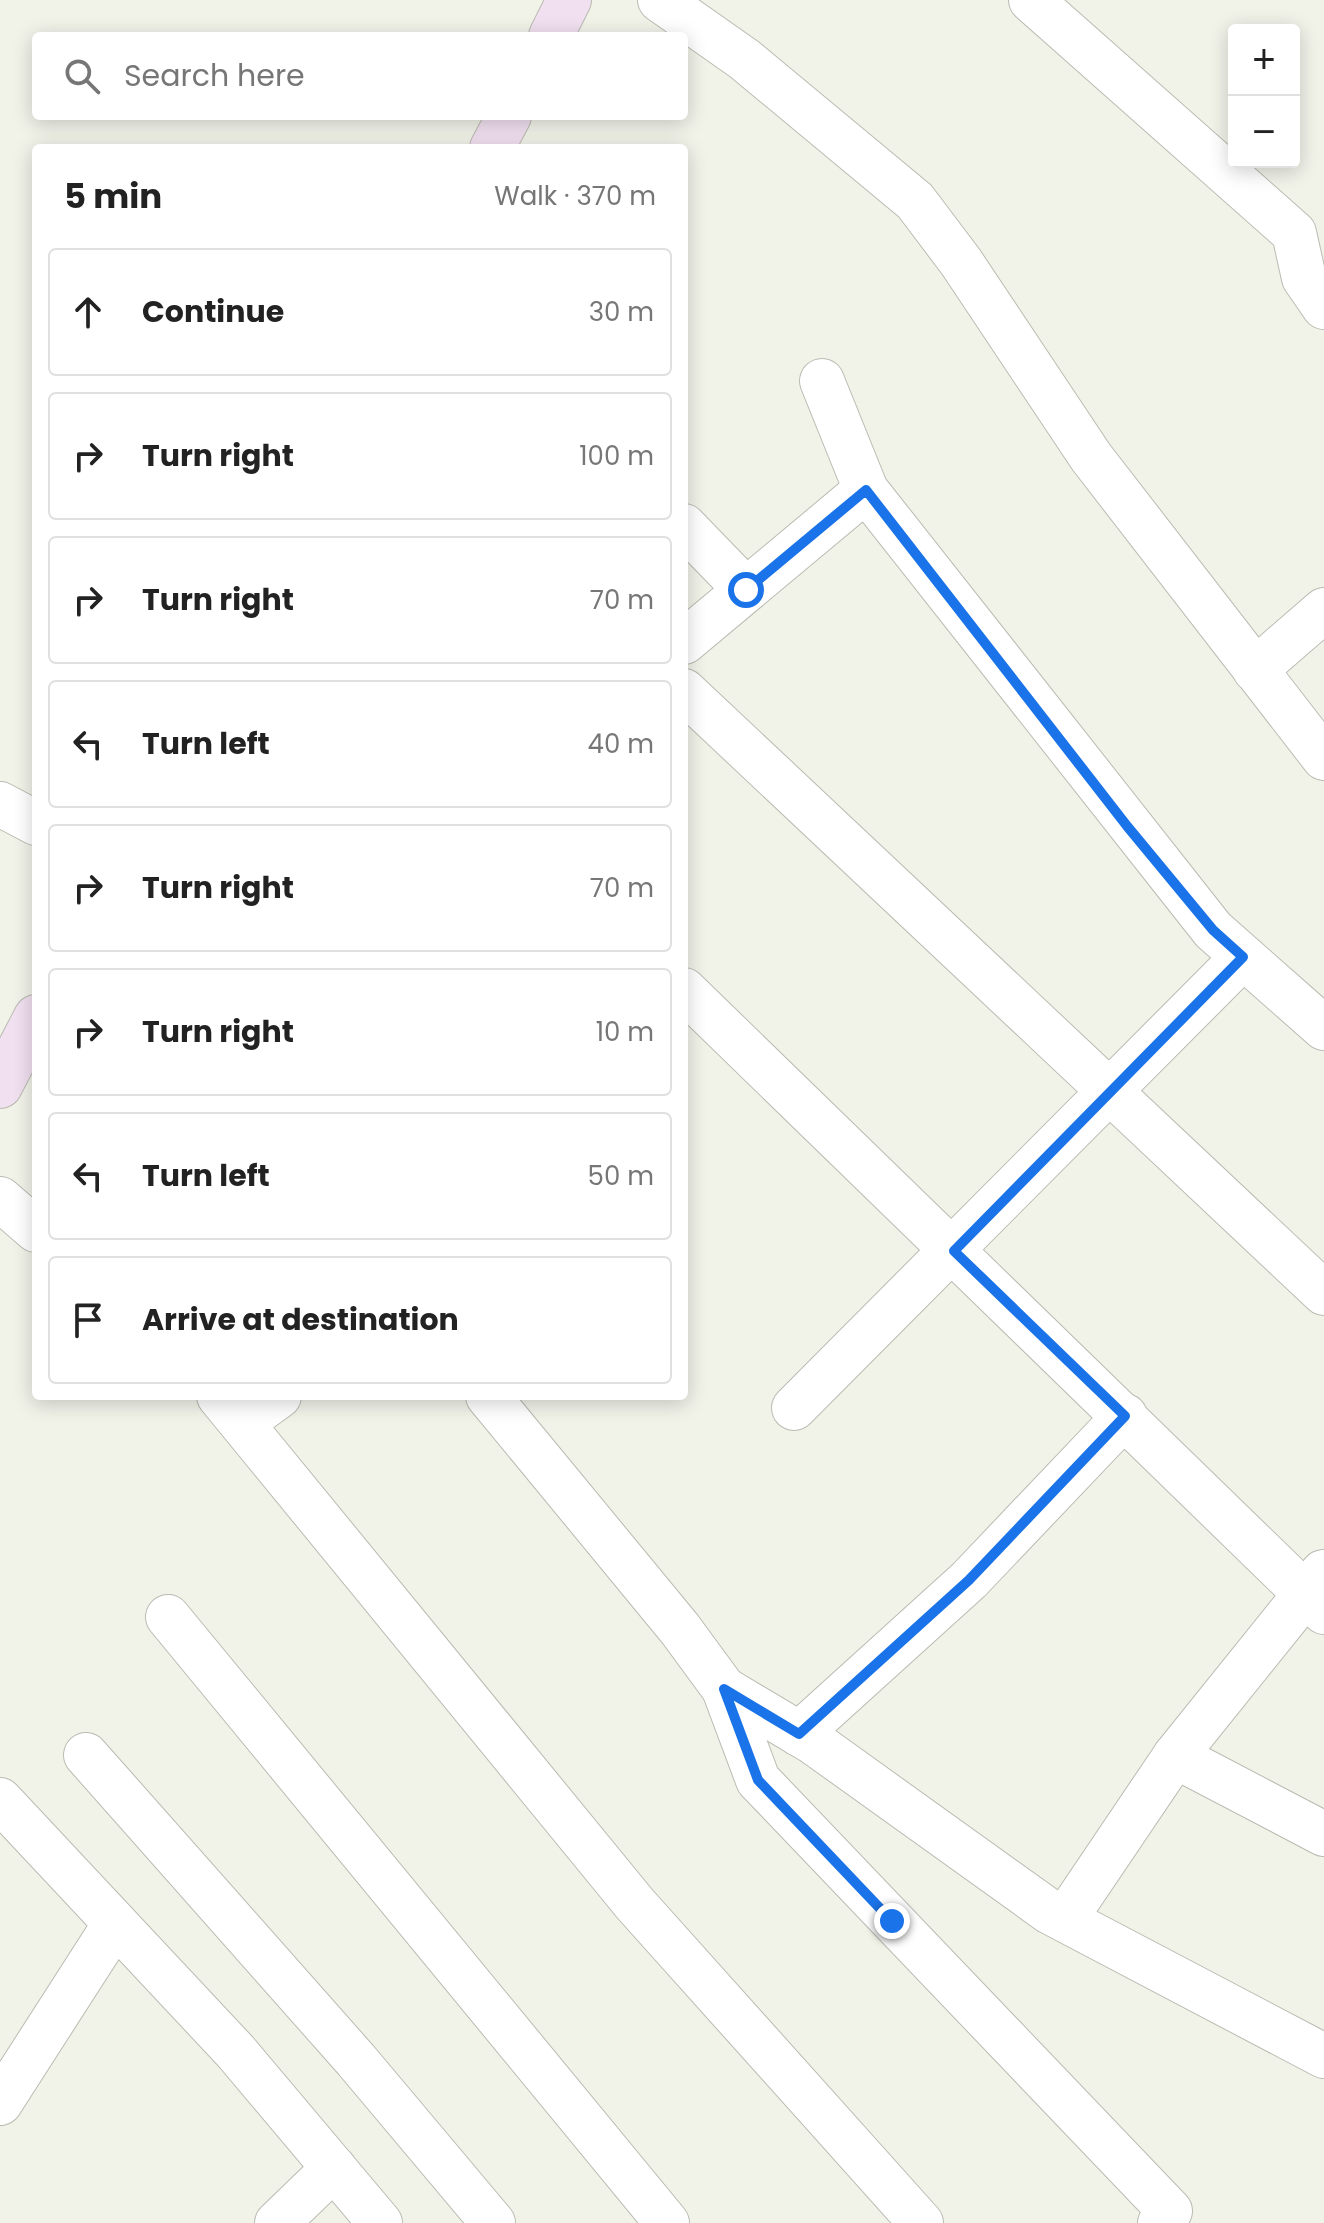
<!DOCTYPE html>
<meta charset="utf-8">
<style>
body{margin:0;font-family:Poppins,sans-serif;background:#f6f6f6;color:#222}
.controls{position:absolute;right:24px;top:24px;display:grid;overflow:hidden;border-radius:8px;box-shadow:0 4px 20px #0003}
.controls button{width:72px;height:72px;display:grid;place-items:center;padding:0;border:0;border-bottom:2px solid #e0e0e0;background:#fff;color:#222;font:40px sans-serif}
.stop{position:absolute;width:24px;height:24px;margin:-18px;border:6px solid #1a73e8;border-radius:50%;background:#fff}
.stop.end{background:#1a73e8;border-color:#fff;box-shadow:0 2px 8px #0008}
.list{margin:0;padding:0;list-style:none}
h2{display:flex;justify-content:space-between;align-items:center;height:104px;margin:0;padding:0 32px;font-size:34px}
h2 small{font-size:26px;font-weight:400;color:#767676}
.list li{display:grid;grid-template-columns:52px 1fr auto;gap:24px;align-items:center;box-sizing:border-box;height:128px;margin:0 16px 16px;padding:0 16px;border:2px solid #e0e0e0;border-radius:8px}
.list b{display:block;font-size:30px;white-space:nowrap}
.list em{font-size:26px;font-style:normal;color:#767676}
.icon{flex:none;width:44px;height:44px;fill:none;stroke:currentColor;stroke-width:2;stroke-linecap:round;stroke-linejoin:round}
.map{position:relative;flex:none;width:1324px;height:2223px;overflow:hidden}
.search{position:absolute;background:#fff;box-shadow:0 4px 20px #0003;left:32px;top:32px;width:656px;height:88px;display:flex;align-items:center;gap:20px;box-sizing:border-box;padding:0 28px;border-radius:8px;color:#767676;font-size:30px}
.panel{position:absolute;background:#fff;box-shadow:0 4px 20px #0003;left:32px;top:144px;width:656px;height:1256px;border-radius:8px}
.map>svg:first-child{display:block}
.lines{fill:none;stroke-linecap:round;stroke-linejoin:round}
.street-casing{stroke:#babbb2;stroke-width:46}
.secondary-casing{stroke:#babbb2;stroke-width:46}
.street{stroke:#fff;stroke-width:44}
.secondary{stroke:#f1e0f0;stroke-width:44}
.route{stroke:#1a73e8;stroke-width:10}
</style>
<div class="map">
<svg width="1324" height="2223" viewBox="0 0 1324 2223">
<rect width="100%" height="100%" fill="#f1f2e8"/>
<g class="lines">
<defs>
<g id="street">
<polyline points="660,0 744,59 915,201 961,262 1091,457 1324,758"/>
<polyline points="1031,0 1294,233 1304,278 1324,307"/>
<polyline points="822,381 866,490 1213,930 1324,1028"/>
<polyline points="684,526 746,590"/>
<polyline points="684,642 866,490"/>
<polyline points="1255,670 1324,610"/>
<polyline points="684,691 1324,1293"/>
<polyline points="0,804 36,823"/>
<polyline points="684,990 1324,1612"/>
<polyline points="0,1199 36,1230"/>
<polyline points="219,1396 635,1904 921,2223"/>
<polyline points="488,1396 680,1629 724,1689 758,1780 1170,2211 1160,2223"/>
<polyline points="794,1408 1243,957"/>
<polyline points="242,1423 279,1396"/>
<polyline points="168,1617 667,2223"/>
<polyline points="724,1689 813,1742 1050,1912 1324,2056"/>
<polyline points="799,1734 969,1580 1125,1416"/>
<polyline points="86,1755 356,2060 493,2223"/>
<polyline points="1175,1756 1324,1834"/>
<polyline points="0,1800 236,2052 380,2223"/>
<polyline points="1065,1919 1175,1756 1323,1572"/>
<polyline points="0,2103 115,1924"/>
<polyline points="277,2223 334,2168"/>
</g>
<g id="secondary">
<polyline points="551,36 569,0"/>
<polyline points="492,148 509,116"/>
<polyline points="0,1086 36,1017"/>
</g>
</defs>
<use href="#street" class="street-casing"/>
<use href="#secondary" class="secondary-casing"/>
<use href="#street" class="street"/>
<use href="#secondary" class="secondary"/>
</g>
<g class="lines">
<polyline class="route" points="746,590 866,490 1127,826 1213,930 1243,957 954,1251 1125,1416 969,1580 799,1734 724,1689 758,1780 892,1921"/>
</g>
</svg>
<div class="controls">
<button>+</button>
<button>−</button>
</div>
<div class="stop" style="left:746px;top:590px"></div>
<div class="stop end" style="left:892px;top:1921px"></div>
<div class="search"><svg class="icon" aria-label="search" viewBox="0 0 24 24"><circle cx="10" cy="10" r="6"/><path d="M15 15l6 6"/></svg>Search here</div>
<section class="panel">
<h2>5 min<small>Walk · 370 m</small></h2>
<ul class="list">
<li><svg class="icon" aria-label="ahead" viewBox="0 0 24 24"><path d="M12 20V5M6 11l6-6 6 6"/></svg><div><b>Continue</b></div><em>30 m</em></li>
<li><svg class="icon" aria-label="right" viewBox="0 0 24 24"><path d="M7 20v-9h11M14 6l5 5-5 5"/></svg><div><b>Turn right</b></div><em>100 m</em></li>
<li><svg class="icon" aria-label="right" viewBox="0 0 24 24"><path d="M7 20v-9h11M14 6l5 5-5 5"/></svg><div><b>Turn right</b></div><em>70 m</em></li>
<li><svg class="icon" aria-label="left" viewBox="0 0 24 24"><path d="M17 20v-9H6M10 6l-5 5 5 5"/></svg><div><b>Turn left</b></div><em>40 m</em></li>
<li><svg class="icon" aria-label="right" viewBox="0 0 24 24"><path d="M7 20v-9h11M14 6l5 5-5 5"/></svg><div><b>Turn right</b></div><em>70 m</em></li>
<li><svg class="icon" aria-label="right" viewBox="0 0 24 24"><path d="M7 20v-9h11M14 6l5 5-5 5"/></svg><div><b>Turn right</b></div><em>10 m</em></li>
<li><svg class="icon" aria-label="left" viewBox="0 0 24 24"><path d="M17 20v-9H6M10 6l-5 5 5 5"/></svg><div><b>Turn left</b></div><em>50 m</em></li>
<li><svg class="icon" aria-label="arrive" viewBox="0 0 24 24"><path d="M6 21V4h12l-3 4 3 4H6"/></svg><div><b>Arrive at destination</b></div></li>
</ul>
</section>
</div>
